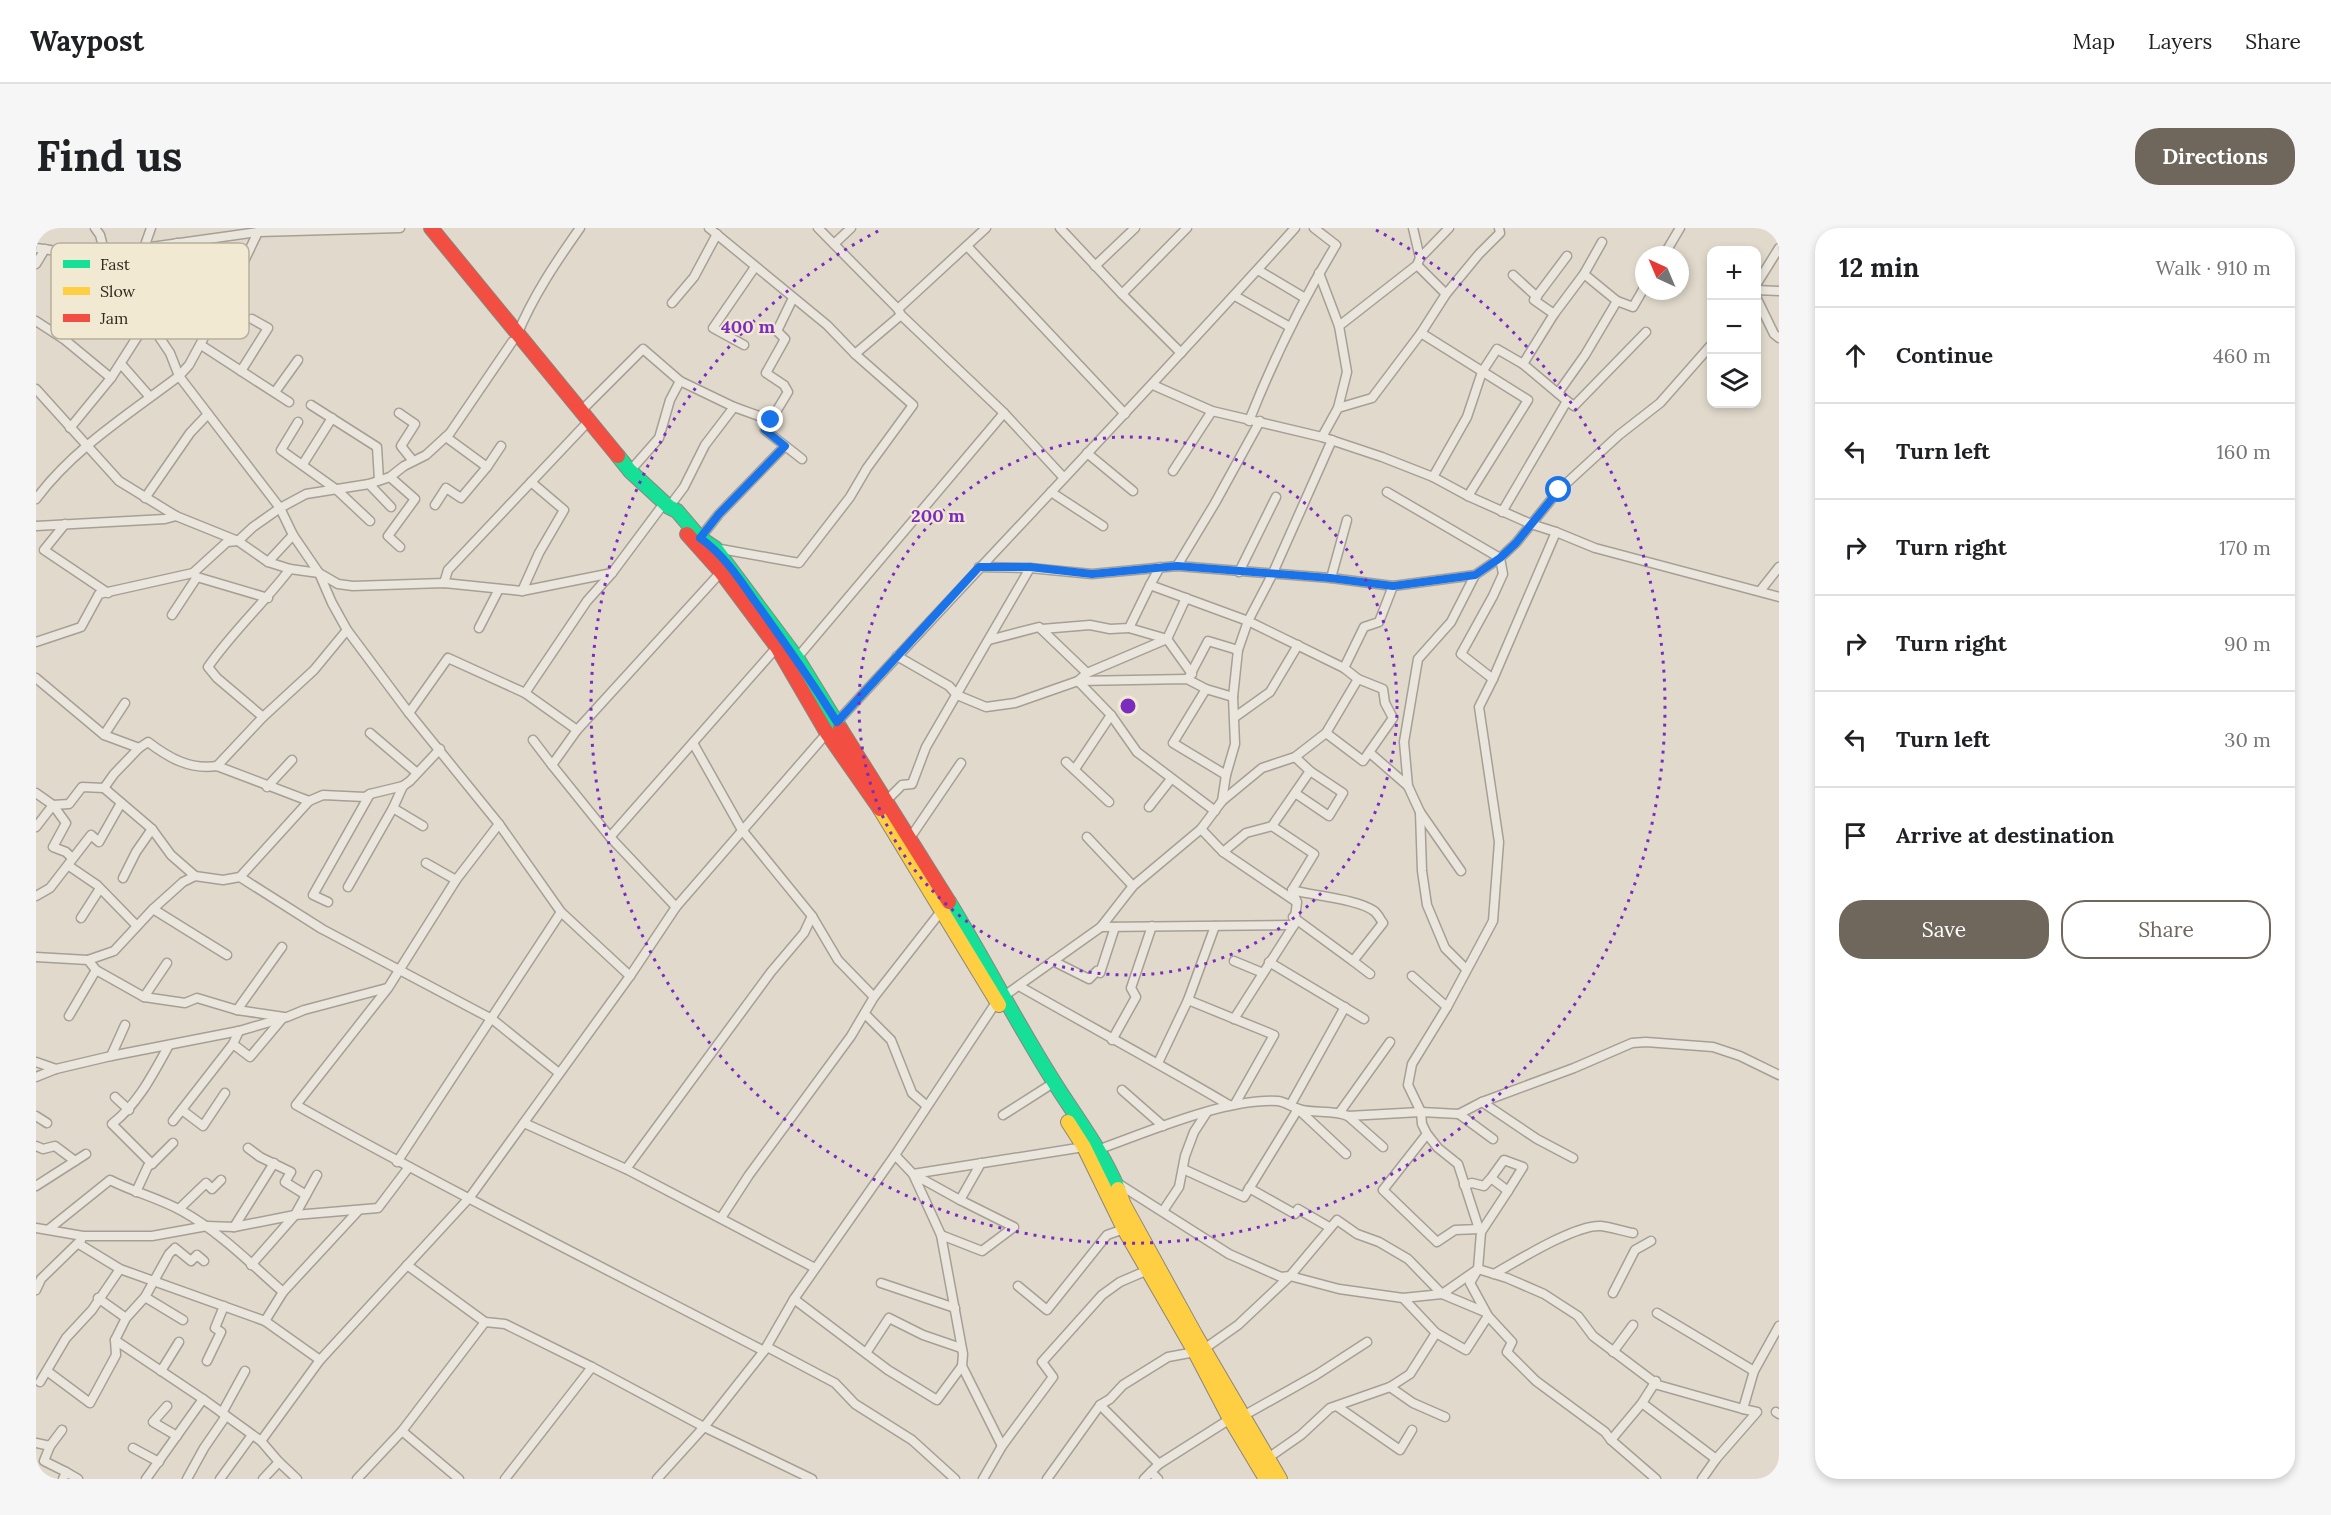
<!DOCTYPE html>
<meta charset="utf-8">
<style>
body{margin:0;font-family:Lora,serif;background:#f6f6f6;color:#202124}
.controls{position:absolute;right:18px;top:18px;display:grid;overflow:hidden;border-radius:12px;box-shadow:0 3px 9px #0003}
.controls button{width:54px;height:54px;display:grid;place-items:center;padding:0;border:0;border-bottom:2px solid #e0e0e0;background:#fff;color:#202124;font:30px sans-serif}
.compass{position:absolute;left:1599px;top:18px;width:54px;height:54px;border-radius:50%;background:#fff;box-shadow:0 3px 9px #0003;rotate:316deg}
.stop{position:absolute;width:18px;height:18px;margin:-14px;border:4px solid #1a73e8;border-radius:50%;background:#fff}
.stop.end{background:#1a73e8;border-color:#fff;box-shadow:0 2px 6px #0008}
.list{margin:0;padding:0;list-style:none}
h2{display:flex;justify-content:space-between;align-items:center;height:78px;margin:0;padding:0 24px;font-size:26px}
h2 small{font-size:20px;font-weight:400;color:#757577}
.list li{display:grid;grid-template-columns:39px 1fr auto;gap:18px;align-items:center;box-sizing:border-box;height:96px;padding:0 24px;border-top:2px solid #e0e0e0}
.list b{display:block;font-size:22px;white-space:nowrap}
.list em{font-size:20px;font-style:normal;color:#757577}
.actions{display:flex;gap:12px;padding:18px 24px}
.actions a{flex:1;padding:14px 0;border:2px solid #70675c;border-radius:24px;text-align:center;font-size:21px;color:#70675c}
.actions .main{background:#70675c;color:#fff}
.icon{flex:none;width:33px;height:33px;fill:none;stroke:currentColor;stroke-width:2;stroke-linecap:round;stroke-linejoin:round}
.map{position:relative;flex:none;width:1743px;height:1251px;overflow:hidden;border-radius:24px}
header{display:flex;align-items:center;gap:36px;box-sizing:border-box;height:84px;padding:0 30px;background:#fff;border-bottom:2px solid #e0e0e0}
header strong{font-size:28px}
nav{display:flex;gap:33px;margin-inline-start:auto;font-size:21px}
.intro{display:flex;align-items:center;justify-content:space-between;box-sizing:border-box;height:144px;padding:0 36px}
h1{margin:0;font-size:42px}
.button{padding:15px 27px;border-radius:24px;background:#70675c;color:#fff;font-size:21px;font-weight:700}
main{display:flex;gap:36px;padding:0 36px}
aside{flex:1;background:#fff;border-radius:24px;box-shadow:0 3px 9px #0003}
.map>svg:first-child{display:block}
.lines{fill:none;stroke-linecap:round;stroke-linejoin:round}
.street-casing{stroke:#a69f95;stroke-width:11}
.fast-casing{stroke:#8b857c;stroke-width:16}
.slow-casing{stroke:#8b857c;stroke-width:16}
.jam-casing{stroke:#8b857c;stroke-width:16}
.street{stroke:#eae6dd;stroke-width:8}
.fast{stroke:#16e098;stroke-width:14}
.slow{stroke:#ffcf43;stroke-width:14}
.jam{stroke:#f24e42;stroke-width:14}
.route{stroke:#1a73e8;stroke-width:8}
.ring{fill:none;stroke:#7b2cbf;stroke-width:3;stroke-dasharray:3 6}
.key{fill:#f1e9d2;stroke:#b8af9c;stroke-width:1.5}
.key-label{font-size:16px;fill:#33291f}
.centre{fill:#7b2cbf;stroke:#f1e9d2;stroke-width:3}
.ring-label{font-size:18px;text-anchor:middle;font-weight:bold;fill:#7b2cbf;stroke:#f1e9d2;stroke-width:4.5;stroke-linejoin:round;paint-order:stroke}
</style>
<header>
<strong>Waypost</strong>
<nav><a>Map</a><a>Layers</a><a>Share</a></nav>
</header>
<div class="intro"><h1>Find us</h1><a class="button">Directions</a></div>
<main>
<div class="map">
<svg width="1743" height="1251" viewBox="0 0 1743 1251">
<rect width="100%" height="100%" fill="#e1dacc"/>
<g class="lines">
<defs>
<g id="street">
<polyline points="59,0 64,7 70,30 134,125 143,148 244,280 257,307 283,345 296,375 311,402 373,485 463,596 525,684 594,748"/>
<polyline points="673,0 791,97 819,126 877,177 831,240 814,269 763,335 679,320"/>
<polyline points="782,0 862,81 950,0"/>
<polyline points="1024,0 1086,66 1145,125"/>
<polyline points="141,15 137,29 198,54"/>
<polyline points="798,16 815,0"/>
<polyline points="931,18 1089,186"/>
<polyline points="0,20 70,30 108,20 222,4 364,0"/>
<polyline points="108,20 115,0"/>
<polyline points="1628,27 1644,0"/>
<polyline points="1384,30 1413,0"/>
<polyline points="0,36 9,21"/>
<polyline points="1381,37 1410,66"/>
<polyline points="1059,38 1099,0"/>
<polyline points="1222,42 1269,70"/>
<polyline points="1283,45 1303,98 1311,144 1302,180"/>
<polyline points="1548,46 1581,73"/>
<polyline points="1477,47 1501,69"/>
<polyline points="1720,57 1743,20"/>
<polyline points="1720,62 1743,63"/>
<polyline points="1086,66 1151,0"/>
<polyline points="1199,68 1254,99"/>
<polyline points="1720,69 1738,106 1743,110"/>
<polyline points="757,70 741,103 749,111 730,145 748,157 752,164 729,202 766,231"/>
<polyline points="636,75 658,49 681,6"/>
<polyline points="862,81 865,87 968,185 1028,250"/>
<polyline points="1518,86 1548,46 1566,14"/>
<polyline points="0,93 29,112 75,150"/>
<polyline points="1303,98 1381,37 1384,30 1377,0"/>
<polyline points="1385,105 1492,172 1432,268"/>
<path d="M481 107C497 68 520 34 544 0"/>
<polyline points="165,117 253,174"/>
<polyline points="708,117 677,100 719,39"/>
<polyline points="819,126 865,87"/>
<polyline points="85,136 114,169"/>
<polyline points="205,143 232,100 216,91"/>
<polyline points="1117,157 1176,183 1286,209 1346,229 1397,249 1432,268 1495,296 1520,304 1559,320 1743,369"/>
<polyline points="0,161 83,253 140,288"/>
<polyline points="239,164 262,132"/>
<polyline points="1522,165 1549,127 1581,73 1597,79 1608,60"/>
<polyline points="1531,173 1538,178 1610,104"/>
<polyline points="275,177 341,219 343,252"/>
<polyline points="545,183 607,121 644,153 698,179 734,192"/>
<polyline points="363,185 379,196 365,218 377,233"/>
<path d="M1213 193C1237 132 1266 73 1300 17L1278 0"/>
<polyline points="262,194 245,222 301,262 334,293"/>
<polyline points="34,200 75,150 112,92"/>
<polyline points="410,209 451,239"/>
<polyline points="1286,209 1302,180 1336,170 1385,105 1410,66 1443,26 1464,5 1463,0"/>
<polyline points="1051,225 1097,263"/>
<polyline points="267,236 296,190"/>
<polyline points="594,243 623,210 634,172 644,153"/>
<polyline points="1137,243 1176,183"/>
<polyline points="354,249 379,271 352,308 364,319"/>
<polyline points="1397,249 1431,189 1446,144 1461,121 1487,136 1518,86 1498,72 1531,28"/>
<polyline points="333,256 355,279"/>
<polyline points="1015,264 1067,298"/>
<polyline points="1351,264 1464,330 1467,346 1457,368 1425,426 1457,451 1443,479 1463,614 1457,693 1411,779 1376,836 1372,857 1385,884 1386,896 1391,906 1402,920 1422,936 1443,1001 1419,1002 1401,1014 1347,962 1391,906"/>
<polyline points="109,270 154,205 172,186"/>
<path d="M0 271C38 220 93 186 143 148L153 137 198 54 222 4"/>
<polyline points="399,277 410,260 425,270 451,239 465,218"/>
<polyline points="633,279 648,259 669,217 698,179"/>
<polyline points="1466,284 1531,173 1487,136"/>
<polyline points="29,296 8,322 72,365"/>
<polyline points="0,298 129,291 140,288 202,313 232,334 254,341 283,345 302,356 317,358 408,355 486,363 576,345"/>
<polyline points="664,310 683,286 749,218"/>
<polyline points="232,334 257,307"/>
<polyline points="1141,338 1179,275 1224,193"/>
<polyline points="943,339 994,340 1056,346 1141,338 1295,350 1357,358 1439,347 1464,330 1480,315 1523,262 1583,207 1624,175 1676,116"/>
<polyline points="1203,344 1240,269"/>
<polyline points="157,345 161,349 232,370"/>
<polyline points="1295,350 1311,292"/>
<polyline points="408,355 412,342 549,197"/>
<polyline points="486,363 503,325 528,282 495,254"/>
<polyline points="1724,363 1743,339"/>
<polyline points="136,387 161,349"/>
<polyline points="443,400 463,361"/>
<polyline points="1093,400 1131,411 1156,446"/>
<polyline points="1006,401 1054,397 1074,401 1093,400 1114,357"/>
<polyline points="953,412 1003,399 1051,445"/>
<polyline points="0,414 45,399 63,366 157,345 191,314 202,313 217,299 244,280 270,266 333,256 354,249 368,238 390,227 414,205 476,114"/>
<polyline points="861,428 913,458 921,467 950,479 979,475 1042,453 1151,451 1170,461"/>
<polyline points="761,430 968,185"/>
<polyline points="1308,440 1328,399 1343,394 1357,358"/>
<polyline points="1153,449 1172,413 1202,422"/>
<path d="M0 450 68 507 103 520 112 514C133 530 154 542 181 538L273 573"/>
<polyline points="1457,451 1520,304"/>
<polyline points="1042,453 1075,487 1101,524 1179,583"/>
<polyline points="1042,453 1051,445 1131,411 1150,370"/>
<polyline points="489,465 551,373 576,345 626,278"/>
<polyline points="373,485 412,430 489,465 541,502"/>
<path d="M227 489 181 450 172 439C196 404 228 375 254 341"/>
<polyline points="1199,489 1234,464 1262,417"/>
<path d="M801 494C953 328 1109 167 1259 0"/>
<polyline points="334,505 381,545"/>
<polyline points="1290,505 1327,533 1357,490 1349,475 1347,461 1322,451"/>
<polyline points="68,507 89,475"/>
<polyline points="497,512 516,537"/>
<polyline points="657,515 706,602 776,688 802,732 838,769"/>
<polyline points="1334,525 1372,558"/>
<polyline points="1030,534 1073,574"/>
<polyline points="181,538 227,489 278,442 311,402"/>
<polyline points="1039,541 1075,487"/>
<polyline points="1190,547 1137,515 1170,461 1197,469"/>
<polyline points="231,559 256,532"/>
<polyline points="68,560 116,601 135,627 159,648"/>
<polyline points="0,565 17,577 30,595 17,619 30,624 36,630"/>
<polyline points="1259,565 1293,588 1307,565 1274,543"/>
<polyline points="1186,573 1190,547 1199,516 1197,469 1202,422 1212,393 1236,347 1296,212"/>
<polyline points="849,574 866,557 876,556 890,519 994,340"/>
<polyline points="1113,579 1135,551"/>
<polyline points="357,580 387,598"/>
<polyline points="1384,584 1386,643 1391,677 1409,720 1430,741"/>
<path d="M463 596 420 652 352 760 260 877C414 963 572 1042 728 1123"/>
<polyline points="0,599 17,577 33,576 46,559 68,560 78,546 103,520"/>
<polyline points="1165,601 1187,624 1259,673"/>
<polyline points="574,609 741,419"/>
<polyline points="1051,609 1097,658"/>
<polyline points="874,610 925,535"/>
<polyline points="1187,624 1210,605 1236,598 1274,543 1259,529"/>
<polyline points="390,635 420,652"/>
<polyline points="33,638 61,657 101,698"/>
<polyline points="1425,643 1384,584 1372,558 1368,514 1382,431 1415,394 1439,347"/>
<polyline points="204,649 286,701 456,791 523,845"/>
<polyline points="87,650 100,624 116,601"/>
<polyline points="312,659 357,580 367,558 374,553 404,521"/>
<path d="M1256 662C1278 668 1322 671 1338 683 1342 686 1344 691 1347 695L1317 733 1334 746"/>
<polyline points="0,668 14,660 55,607 63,614 85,575"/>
<polyline points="292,674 277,667 334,566"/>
<polyline points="640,679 574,609 516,537 541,502 685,344"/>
<polyline points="117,681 191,727"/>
<polyline points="1257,689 1317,733"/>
<polyline points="45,690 63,662"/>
<polyline points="1065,699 1258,697"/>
<polyline points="0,729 52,732 60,742 108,769 149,775 161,770 201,782 248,789"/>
<polyline points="52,732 78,723 117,681 147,654 159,648 187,652 204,649 273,573 287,567 329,569 334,566 367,558"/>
<polyline points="1017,733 1053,751 1061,743 1064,745 1079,699"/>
<polyline points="1198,733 1227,745"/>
<polyline points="1233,734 1328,791"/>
<polyline points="1376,748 1411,779"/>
<path d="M983 758C1053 798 1124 836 1193 877"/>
<polyline points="968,768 1065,699 1097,658 1165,601 1186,573 1226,540 1259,529 1290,505 1322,451 1308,440 1212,393 1114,357 1124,339"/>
<polyline points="108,769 131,735"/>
<polyline points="1152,772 1238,807 1199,876"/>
<polyline points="201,782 246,719"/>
<polyline points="829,786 855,812 876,865 891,878"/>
<polyline points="33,788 60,742"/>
<polyline points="1198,791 1258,697 1261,674 1256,662 1278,626 1236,598"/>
<polyline points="1076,812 1100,769 1095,760 1116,698"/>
<polyline points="197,816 214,829 246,791"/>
<polyline points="75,828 89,797"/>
<polyline points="0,834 20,841"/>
<polyline points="1122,835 1152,772 1179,698"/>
<polyline points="0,849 20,841 75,828 203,803 251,789 268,782 351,760"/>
<polyline points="1086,862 1127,898"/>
<polyline points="79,869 93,882"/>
<polyline points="1446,874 1501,911 1537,930"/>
<polyline points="1255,876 1309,779"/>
<polyline points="146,882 167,898 189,865"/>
<polyline points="1304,884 1354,814"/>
<polyline points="1423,886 1457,911"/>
<polyline points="967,887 1011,859"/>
<polyline points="0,888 11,895"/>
<polyline points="1312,888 1347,919"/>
<polyline points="137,893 197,816 203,803"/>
<polyline points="488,895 590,941 735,744 768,705 776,688"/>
<polyline points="0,918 7,921 19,918 39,933"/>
<polyline points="212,920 224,929 255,944 249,954 270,967"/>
<path d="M1061 922C1112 904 1189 870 1242 873 1250 874 1255 879 1263 881 1278 886 1296 881 1312 888L1385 884 1423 886 1446 874 1538 840 1596 815 1610 814 1677 819 1704 828 1743 847"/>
<polyline points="859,927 877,946 1048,919"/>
<polyline points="361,934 525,684"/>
<polyline points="116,936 137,915"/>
<polyline points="590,941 779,1040"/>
<polyline points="1147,941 1208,969 1262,881 1310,926"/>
<polyline points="1078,953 1193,1026 1245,1049 1254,1048 1303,1061 1367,1070 1406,1066 1442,1041 1471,1050 1508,1066 1542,1088 1557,1108 1622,1157 1707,1181"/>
<polyline points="1428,957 1436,955 1448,958 1455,950 1472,963 1487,939 1468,932 1455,950"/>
<polyline points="0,958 50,926"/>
<polyline points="1213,960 1259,986 1262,981 1293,999"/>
<path d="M100 964 112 938 116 936 76 896C102 876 117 846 133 817"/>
<polyline points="924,972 877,946 905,1007 927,1126 926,1138 966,1218"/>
<polyline points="143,981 170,955 176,961 185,952"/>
<polyline points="1127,983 1143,959 1149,928 1158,904 1171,884"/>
<polyline points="685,990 713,947 815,808 838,769 906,682"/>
<polyline points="198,999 238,935"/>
<polyline points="0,1000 47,1008 116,1008 171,998 198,999 259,987 342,980 373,939"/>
<path d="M13 1001 74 952C97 964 123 970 146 983 184 1004 215 1036 247 1064"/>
<polyline points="1443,1001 1445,1004 1442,1041 1434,1055 1452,1088 1476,1114 1471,1124 1500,1153 1569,1204 1575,1212 1620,1251"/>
<polyline points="1445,1004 1472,963"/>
<polyline points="905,1007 946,1023 978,999 924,972 945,935"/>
<polyline points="43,1016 84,1041 229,1093 284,1132"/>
<polyline points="215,1037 259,987 281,947"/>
<polyline points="371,1037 449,1094 469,1096 556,1139 668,1199 776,1251"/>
<path d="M1458 1046C1481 1033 1540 996 1565 998 1575 999 1586 1003 1597 1005"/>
<polyline points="845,1055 919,1080"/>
<polyline points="982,1058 1011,1082 1071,1007 1088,1001"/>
<polyline points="0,1062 5,1051 45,1012"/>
<polyline points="1577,1065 1599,1022 1615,1013"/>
<polyline points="109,1069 147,1092"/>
<polyline points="62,1070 90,1090"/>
<polyline points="1367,1070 1400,1105 1430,1122 1452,1088"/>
<polyline points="758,1071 852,1142 901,1172 926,1138"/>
<polyline points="1621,1085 1718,1143"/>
<polyline points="229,1093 247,1064 322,983"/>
<polyline points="79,1112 167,1171"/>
<polyline points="731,1119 799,1155 819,1176 876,1212 919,1251"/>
<polyline points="1168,1121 1202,1097 1254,1048 1301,992 1321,1006 1343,1014 1372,1031 1406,1066 1449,1084"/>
<polyline points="1577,1124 1597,1097"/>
<polyline points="830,1125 853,1090 887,1107 925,1120"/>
<polyline points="171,1133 185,1104 179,1100 188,1078"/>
<polyline points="11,1143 54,1175 80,1127 79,1112 90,1090 109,1069 133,1026 139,1020 155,1033 161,1027 168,1033"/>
<polyline points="125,1143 143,1114"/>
<polyline points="4,1154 30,1110 56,1082 84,1041"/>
<polyline points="1354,1159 1377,1175 1409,1189"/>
<polyline points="1606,1175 1680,1231"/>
<polyline points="1064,1177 1123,1236"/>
<polyline points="131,1178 117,1194 141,1208"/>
<polyline points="1302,1179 1364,1222 1376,1202"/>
<polyline points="1740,1184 1743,1186"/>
<polyline points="186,1185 209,1143"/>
<polyline points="1207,1188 1280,1147 1331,1114"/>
<polyline points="366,1203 423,1251"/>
<polyline points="1575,1212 1606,1175 1620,1153"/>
<polyline points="225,1213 243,1234 227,1251"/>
<polyline points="0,1215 14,1218 8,1233 30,1244 27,1251"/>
<polyline points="14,1218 26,1202"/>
<polyline points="97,1220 123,1234"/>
<polyline points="1232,1230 1265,1207 1294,1180 1354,1159 1374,1146 1400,1105"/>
<polyline points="243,1234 261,1251"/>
<polyline points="30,1244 42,1251"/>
<polyline points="1115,1244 1122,1251"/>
<polyline points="110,1251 167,1171 225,1213 284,1132 434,969 594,748 640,679 791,505"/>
<polyline points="151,1251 168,1220 190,1188"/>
<polyline points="184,1251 216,1207"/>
<polyline points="321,1251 366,1203 449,1094"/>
<polyline points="469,1251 556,1139"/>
<polyline points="621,1251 668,1199 728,1123 758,1071 859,927 961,773"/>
<polyline points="947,1251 966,1218 1017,1149 1006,1134 1066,1067 1084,1054 1112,1042"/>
<polyline points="1011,1251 1064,1177 1074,1171 1087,1157 1132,1129 1159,1124"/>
<polyline points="1108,1251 1123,1236 1194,1191"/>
<polyline points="1666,1251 1680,1231 1721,1184 1707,1181 1718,1143 1743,1098"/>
</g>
<g id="fast">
<polyline points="582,228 594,243 633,279 641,283 664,310 679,320 761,430 804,500"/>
<path d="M913 674C948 731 978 790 1013 846 1036 884 1065 920 1082 961"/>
</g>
<g id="slow">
<polyline points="844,581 963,777"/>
<polyline points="1032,894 1048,919 1088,1001 1159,1124 1194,1191 1230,1251"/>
<polyline points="1082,961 1088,977 1159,1106 1244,1251"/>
</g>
<g id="jam">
<polyline points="395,0 582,228"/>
<polyline points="651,306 685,344 741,419 791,505 844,581"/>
<polyline points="804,500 913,674"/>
</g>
</defs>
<use href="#street" class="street-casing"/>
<use href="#fast" class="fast-casing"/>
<use href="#slow" class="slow-casing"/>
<use href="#jam" class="jam-casing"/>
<use href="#street" class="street"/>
<use href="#fast" class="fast"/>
<use href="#slow" class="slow"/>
<use href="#jam" class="jam"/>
</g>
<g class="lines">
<path class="route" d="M735 192 729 202 749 218 683 286 664 310C686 325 703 350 718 372 747 412 774 451 801 494L943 339H994L1056 346 1141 338 1294 350 1357 358 1439 347 1464 330 1480 315 1523 262"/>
</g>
<g class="ring">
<circle cx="1092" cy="478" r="269"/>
<path d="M1340 2A537 537 0 1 1 844 2"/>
</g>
<rect x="15" y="15" width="198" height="96" rx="9" class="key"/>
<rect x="27" y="32" width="27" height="8" fill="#16e098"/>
<rect x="27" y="59" width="27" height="8" fill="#ffcf43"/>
<rect x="27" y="86" width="27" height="8" fill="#f24e42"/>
<g class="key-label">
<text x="64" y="42">Fast</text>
<text x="64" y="69">Slow</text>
<text x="64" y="96">Jam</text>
</g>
<circle cx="1092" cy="478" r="9" class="centre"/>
<g class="ring-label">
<text x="712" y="105">400 m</text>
<text x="902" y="294">200 m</text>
</g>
</svg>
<div class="controls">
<button>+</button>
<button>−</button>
<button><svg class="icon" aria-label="layers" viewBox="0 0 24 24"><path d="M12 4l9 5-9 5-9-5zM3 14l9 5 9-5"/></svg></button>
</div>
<svg class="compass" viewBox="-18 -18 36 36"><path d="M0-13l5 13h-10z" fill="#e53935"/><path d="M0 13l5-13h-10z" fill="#757577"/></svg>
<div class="stop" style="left:1523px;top:262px"></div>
<div class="stop end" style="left:735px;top:192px"></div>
</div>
<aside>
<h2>12 min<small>Walk · 910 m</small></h2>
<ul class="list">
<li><svg class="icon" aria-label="ahead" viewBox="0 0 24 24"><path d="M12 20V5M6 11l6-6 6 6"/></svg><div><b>Continue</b></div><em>460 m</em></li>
<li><svg class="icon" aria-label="left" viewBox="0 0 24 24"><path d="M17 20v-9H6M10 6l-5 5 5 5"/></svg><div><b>Turn left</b></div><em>160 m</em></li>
<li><svg class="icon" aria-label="right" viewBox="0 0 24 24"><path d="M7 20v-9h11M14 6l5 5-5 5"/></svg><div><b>Turn right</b></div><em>170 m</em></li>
<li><svg class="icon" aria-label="right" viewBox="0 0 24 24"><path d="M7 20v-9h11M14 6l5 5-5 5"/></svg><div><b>Turn right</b></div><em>90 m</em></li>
<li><svg class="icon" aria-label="left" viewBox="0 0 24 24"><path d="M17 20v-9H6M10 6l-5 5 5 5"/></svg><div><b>Turn left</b></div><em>30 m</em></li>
<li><svg class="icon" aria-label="arrive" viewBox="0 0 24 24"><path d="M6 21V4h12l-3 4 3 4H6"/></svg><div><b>Arrive at destination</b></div></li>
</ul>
<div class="actions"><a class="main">Save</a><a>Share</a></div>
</aside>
</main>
